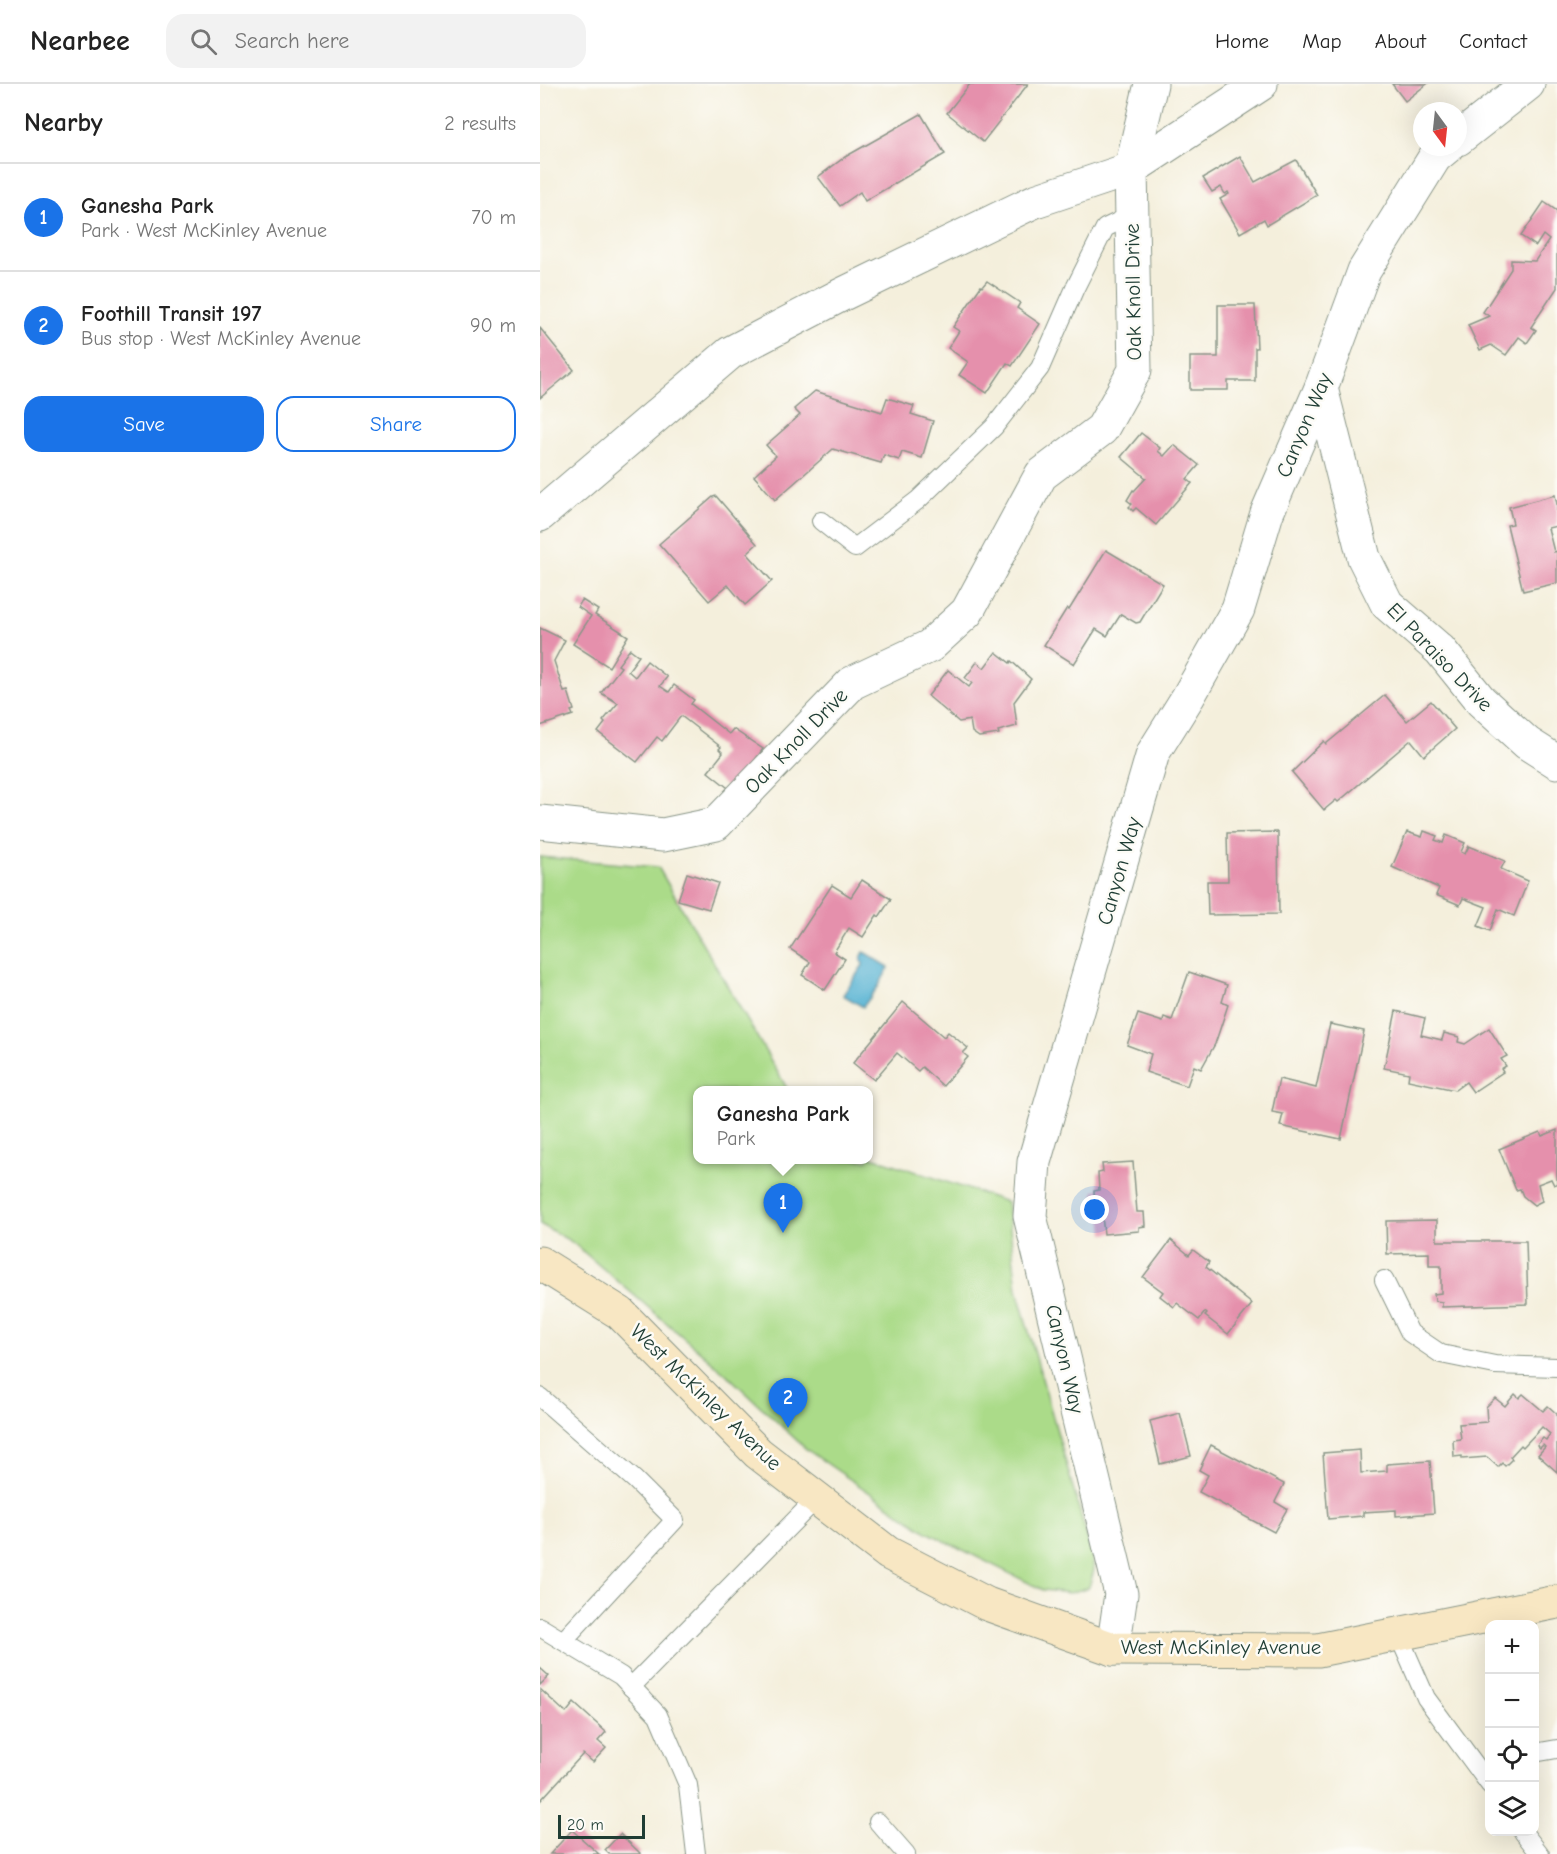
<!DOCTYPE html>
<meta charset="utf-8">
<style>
body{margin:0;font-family:"Comic Neue",sans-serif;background:#f2f2f2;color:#222}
.controls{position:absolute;right:18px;bottom:18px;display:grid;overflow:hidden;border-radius:12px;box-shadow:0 6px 24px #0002}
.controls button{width:54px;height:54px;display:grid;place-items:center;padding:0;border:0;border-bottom:2px solid #e0e0e0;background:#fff;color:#222;font:30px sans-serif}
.compass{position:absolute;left:873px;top:18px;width:54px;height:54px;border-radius:50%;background:#fff;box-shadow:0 6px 24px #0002;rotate:165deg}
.scale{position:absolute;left:18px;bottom:15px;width:87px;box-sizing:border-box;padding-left:6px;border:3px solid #1f3d34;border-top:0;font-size:16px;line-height:21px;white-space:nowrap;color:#1f3d34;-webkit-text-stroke:4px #fdfcf7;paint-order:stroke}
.you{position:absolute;left:555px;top:1126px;width:21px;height:21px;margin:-15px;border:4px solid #fff;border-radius:50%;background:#1a73e8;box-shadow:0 0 0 9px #1a73e833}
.badge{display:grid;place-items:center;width:39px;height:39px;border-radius:50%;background:#1a73e8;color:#fff;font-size:20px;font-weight:700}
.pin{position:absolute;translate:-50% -50px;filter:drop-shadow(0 2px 3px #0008)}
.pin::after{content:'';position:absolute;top:32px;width:21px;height:18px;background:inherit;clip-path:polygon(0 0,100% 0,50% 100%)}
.popup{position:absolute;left:153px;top:1002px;width:180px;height:78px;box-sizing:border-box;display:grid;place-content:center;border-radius:12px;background:#fff;filter:drop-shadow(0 2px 4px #0005);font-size:20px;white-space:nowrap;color:#767676}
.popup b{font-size:22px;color:#222}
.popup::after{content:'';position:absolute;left:50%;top:100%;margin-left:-12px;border:12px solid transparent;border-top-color:#fff}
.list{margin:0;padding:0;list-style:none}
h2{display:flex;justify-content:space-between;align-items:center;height:78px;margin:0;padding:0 24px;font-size:26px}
h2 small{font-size:20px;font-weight:400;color:#767676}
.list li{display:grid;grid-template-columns:39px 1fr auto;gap:18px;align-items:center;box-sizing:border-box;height:108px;padding:0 24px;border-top:2px solid #e0e0e0}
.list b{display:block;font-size:22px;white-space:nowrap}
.list p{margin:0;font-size:20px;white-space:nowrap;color:#767676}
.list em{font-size:20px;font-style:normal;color:#767676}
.actions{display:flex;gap:12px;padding:18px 24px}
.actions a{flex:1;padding:14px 0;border:2px solid #1a73e8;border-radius:18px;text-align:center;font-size:21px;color:#1a73e8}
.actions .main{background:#1a73e8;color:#fff}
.icon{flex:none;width:33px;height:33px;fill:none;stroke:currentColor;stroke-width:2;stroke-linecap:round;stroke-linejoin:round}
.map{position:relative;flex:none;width:1017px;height:1770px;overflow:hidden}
header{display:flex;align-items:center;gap:36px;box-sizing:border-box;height:84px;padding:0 30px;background:#fff;border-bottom:2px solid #e0e0e0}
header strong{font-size:28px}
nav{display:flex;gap:33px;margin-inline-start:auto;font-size:21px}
.search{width:420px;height:54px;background:#f2f2f2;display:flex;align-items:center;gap:15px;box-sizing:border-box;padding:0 21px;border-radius:18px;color:#767676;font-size:22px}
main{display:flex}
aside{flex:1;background:#fff}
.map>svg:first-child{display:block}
.green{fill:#abdb89;stroke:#658c5e;stroke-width:1.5}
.water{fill:#53b1d2;stroke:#397783;stroke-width:1.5}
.building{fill:#e590ac}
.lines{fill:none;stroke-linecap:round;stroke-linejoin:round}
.service-casing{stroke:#8a9688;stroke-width:20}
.minor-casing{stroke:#8a9688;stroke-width:35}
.secondary-casing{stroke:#8a9688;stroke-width:35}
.service{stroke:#fff;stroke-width:18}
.minor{stroke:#fff;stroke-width:33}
.secondary{stroke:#f8e7c3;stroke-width:33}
.labels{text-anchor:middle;stroke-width:5;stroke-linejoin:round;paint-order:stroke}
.street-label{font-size:21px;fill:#1f3d34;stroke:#fdfcf7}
</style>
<header>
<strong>Nearbee</strong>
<div class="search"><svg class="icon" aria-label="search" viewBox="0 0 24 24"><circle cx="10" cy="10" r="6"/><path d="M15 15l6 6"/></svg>Search here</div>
<nav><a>Home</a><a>Map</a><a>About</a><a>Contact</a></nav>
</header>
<main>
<aside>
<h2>Nearby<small>2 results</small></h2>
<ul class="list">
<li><span class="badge">1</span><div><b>Ganesha Park</b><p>Park · West McKinley Avenue</p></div><em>70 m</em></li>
<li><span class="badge">2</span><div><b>Foothill Transit 197</b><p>Bus stop · West McKinley Avenue</p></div><em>90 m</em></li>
</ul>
<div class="actions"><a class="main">Save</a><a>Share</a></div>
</aside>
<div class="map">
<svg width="1017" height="1770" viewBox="0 0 1017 1770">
<rect width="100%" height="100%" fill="#fdfcf7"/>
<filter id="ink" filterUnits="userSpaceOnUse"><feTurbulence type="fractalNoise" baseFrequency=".0167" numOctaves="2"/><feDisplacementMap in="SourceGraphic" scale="12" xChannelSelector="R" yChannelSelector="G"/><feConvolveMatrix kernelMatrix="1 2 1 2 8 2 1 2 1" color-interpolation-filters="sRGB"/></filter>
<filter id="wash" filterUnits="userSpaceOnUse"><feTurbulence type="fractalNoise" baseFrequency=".008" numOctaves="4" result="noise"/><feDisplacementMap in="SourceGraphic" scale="24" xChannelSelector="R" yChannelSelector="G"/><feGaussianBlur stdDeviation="1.35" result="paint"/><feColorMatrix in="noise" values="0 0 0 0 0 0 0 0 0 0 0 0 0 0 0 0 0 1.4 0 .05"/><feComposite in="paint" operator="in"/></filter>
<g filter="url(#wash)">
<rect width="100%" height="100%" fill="#f4efdc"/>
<polygon class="green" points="0,773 118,783 248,1006 158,1006 158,1076 328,1076 329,1072 467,1118 477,1206 551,1467 554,1486 549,1503 530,1509 503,1506 387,1448 266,1365 185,1289 32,1158 0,1140"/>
<polygon class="water" points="324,868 349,883 338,903 323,923 303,911 323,881 321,874"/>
<g id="blocks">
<g class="building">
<polygon points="430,0 488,0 443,58 407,29"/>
<polygon points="852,0 887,0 865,17"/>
<polygon points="381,30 405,70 325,117 320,108 300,122 278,93 305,73"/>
<polygon points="700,72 715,98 756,76 777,111 727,141 724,135 700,149 680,115 689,110 688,108 685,110 681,103 672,108 663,94"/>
<polygon points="1004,118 1017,127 1017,204 991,243 996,246 987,259 979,253 966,271 951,261 940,266 928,241 949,232 943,228 971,185 971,176 995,177 1009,156 1003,151 996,162 981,152"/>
<polygon points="447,197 480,219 477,224 500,240 472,282 467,279 447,309 419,291 428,278 408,264 419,247 413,243 441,202 442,203"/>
<polygon points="678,221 715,221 717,264 715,264 715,297 688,297 688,306 650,306 650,273 678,273"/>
<polygon points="0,244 34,286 0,314"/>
<polygon points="275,307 342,328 347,314 374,322 371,330 393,337 382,374 362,368 359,376 344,371 341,379 293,365 235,416 214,392 236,372 226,361 260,331 254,325"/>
<polygon points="601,349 620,364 618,367 624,372 634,361 659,381 647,395 652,399 616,441 596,424 593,427 589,423 592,420 587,416 593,406 594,407 606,394 581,373"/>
<polygon points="1015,411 1017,420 1017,442 1008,444 1014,468 1017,467 1017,499 983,507 967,441 973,440 969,423"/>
<polygon points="176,412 217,460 207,469 232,497 205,521 188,501 169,517 119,460 173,413"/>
<polygon points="566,466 623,500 600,538 596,539 581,530 567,552 556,545 534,580 504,561 527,524 529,526"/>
<polygon points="42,516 58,526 55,531 88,552 69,583 33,560 51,532 38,523"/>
<polygon points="0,544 25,556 14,577 24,608 28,607 34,626 31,627 33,631 0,642"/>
<polygon points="90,565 99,572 88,587 95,593 107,577 127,593 120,602 129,608 134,601 154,616 151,620 189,650 193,645 223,665 192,707 168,688 183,669 179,665 181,663 141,632 122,657 117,653 97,678 58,648 65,639 63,637 78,619 61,609 81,583 78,581"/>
<polygon points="456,568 470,579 471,577 491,595 474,618 477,642 458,647 459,650 439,653 432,648 430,636 419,638 388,612 408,586 429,603 432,599 425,594 437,578 444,584"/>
<polygon points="845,611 867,637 891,617 915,645 884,672 871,656 798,718 796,716 784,726 752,688 784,657 786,660"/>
<polygon points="884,747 897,752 895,756 903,759 906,751 925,759 921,768 925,770 929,762 965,777 961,785 988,797 974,832 958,825 950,847 938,842 946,823 923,814 920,821 896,811 899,804 852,783 867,748 882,753"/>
<polygon points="738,748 739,830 668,831 667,797 688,797 687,749"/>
<polygon points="147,789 178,799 169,825 138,816"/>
<polygon points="322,796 351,815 339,833 337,831 323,853 309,844 294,868 305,875 285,906 262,891 270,878 250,865 292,801 311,813"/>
<polygon points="649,888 687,901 682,918 688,921 675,960 661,985 654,982 647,1002 606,988 611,970 587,961 598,930 623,938 624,933 632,936"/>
<polygon points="363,918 404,953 408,948 428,964 423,969 428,973 403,1002 382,983 378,987 357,969 334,996 313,979"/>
<polygon points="856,927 885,934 881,951 902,956 904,949 919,953 918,958 925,960 949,944 967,972 961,975 966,982 961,985 963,988 933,1008 926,998 915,1006 868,996 869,989 844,984"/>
<polygon points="790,940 824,947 801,1055 740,1042 743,1030 732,1028 739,995 776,1004"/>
<polygon points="1017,1046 1017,1099 1014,1101 1011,1095 998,1100 1002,1117 994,1121 983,1112 980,1105 976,1106 959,1065 1000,1048 1002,1052"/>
<polygon points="593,1078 597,1128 604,1128 605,1142 599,1143 599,1147 564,1150 561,1123 555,1123 554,1107 559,1106 558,1089 563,1088 562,1080"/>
<polygon points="897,1136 897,1157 986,1157 988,1220 902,1223 902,1218 895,1217 894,1210 901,1209 901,1182 889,1182 889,1169 847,1170 846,1137"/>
<polygon points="631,1156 649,1171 653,1166 669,1178 666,1183 712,1220 688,1250 665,1232 667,1230 665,1228 659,1236 637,1219 634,1223 620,1212 623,1208 603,1193"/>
<polygon points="975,1310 979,1314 983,1310 1003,1327 1008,1322 1017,1330 1017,1388 998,1371 1005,1363 1003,1361 1000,1364 997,1361 1003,1354 1006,1356 1010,1350 1002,1343 983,1363 981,1361 970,1373 972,1375 965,1382 962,1379 958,1383 947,1373 922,1375 922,1372 914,1373 913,1356 921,1355 919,1340 947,1338 946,1323 955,1314 965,1322"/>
<polygon points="640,1329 651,1372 620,1380 610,1337"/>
<polygon points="671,1361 744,1400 735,1418 747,1425 734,1448 659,1408 668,1391 659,1386"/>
<polygon points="820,1366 821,1389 847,1387 847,1380 890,1377 894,1429 856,1432 856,1426 823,1428 823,1432 788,1435 783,1369"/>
<polygon points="0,1584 9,1592 0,1601"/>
<polygon points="0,1605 26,1629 34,1619 66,1648 58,1657 66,1664 53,1678 43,1670 0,1717"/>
<polygon points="32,1746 59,1770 10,1770"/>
<polygon points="80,1750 101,1770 69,1770 65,1766"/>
</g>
</g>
</g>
<g filter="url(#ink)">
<use href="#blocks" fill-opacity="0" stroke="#8a9688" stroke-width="1.5"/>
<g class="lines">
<defs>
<g id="service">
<polyline points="281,437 315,464 378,416 454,343 500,284 535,204 565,144 592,131"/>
<polyline points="844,1196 870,1249 901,1270 955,1281 1017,1283"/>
<polyline points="0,1313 95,1396 135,1436 23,1557"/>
<polyline points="0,1543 81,1592 118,1631 148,1701 156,1770"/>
<polyline points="858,1550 886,1614 950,1701"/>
<polyline points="91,1603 277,1414"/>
<polyline points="994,1669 1017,1665"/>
<polyline points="338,1738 366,1770"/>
<polyline points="983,1748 1000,1770"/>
</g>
<g id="minor">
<polyline points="918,55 988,0"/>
<polyline points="591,85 721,0"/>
<polyline points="591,85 611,0"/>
<polyline points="781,304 824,474 847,520 900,566 941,617 987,659 1017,678"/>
<polyline points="0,431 190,269 301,211 495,117 591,85 595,286 562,345 501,391 427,528 390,562 312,599 176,740 123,751 0,738"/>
<polyline points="573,1565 581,1510 490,1132 494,1078 613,669 648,613 698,525 727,429 781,304 824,187 895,73 907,63"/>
</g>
<polyline id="secondary" points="0,1179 80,1229 218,1369 348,1469 447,1520 573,1565 778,1566 1017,1518"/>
</defs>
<use href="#service" class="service-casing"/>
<use href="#minor" class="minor-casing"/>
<use href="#secondary" class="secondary-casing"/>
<use href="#service" class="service"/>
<use href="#minor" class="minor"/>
<use href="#secondary" class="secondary"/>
</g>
</g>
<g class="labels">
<g class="street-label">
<text transform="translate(593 208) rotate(-91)" y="7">Oak Knoll Drive</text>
<text transform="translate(764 341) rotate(-67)" y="7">Canyon Way</text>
<text transform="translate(900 573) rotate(46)" y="7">El Paraiso Drive</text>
<text transform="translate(256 657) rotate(-46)" y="7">Oak Knoll Drive</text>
<text transform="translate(579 787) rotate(-74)" y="7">Canyon Way</text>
<text transform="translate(525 1275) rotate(77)" y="7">Canyon Way</text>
<text transform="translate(166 1313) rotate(44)" y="7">West McKinley Avenue</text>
<text x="681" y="1570">West McKinley Avenue</text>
</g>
</g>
</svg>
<div class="controls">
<button>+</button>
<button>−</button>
<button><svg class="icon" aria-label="locate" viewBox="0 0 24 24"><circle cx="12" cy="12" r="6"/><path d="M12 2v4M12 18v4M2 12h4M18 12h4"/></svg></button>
<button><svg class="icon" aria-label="layers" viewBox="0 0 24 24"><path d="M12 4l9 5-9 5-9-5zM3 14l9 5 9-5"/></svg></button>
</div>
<svg class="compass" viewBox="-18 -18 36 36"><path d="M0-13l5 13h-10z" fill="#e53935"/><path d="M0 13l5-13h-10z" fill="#767676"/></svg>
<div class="scale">20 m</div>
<div class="you"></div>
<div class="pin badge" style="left:243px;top:1149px">1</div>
<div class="popup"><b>Ganesha Park</b>Park</div>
<div class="pin badge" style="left:248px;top:1344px">2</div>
</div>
</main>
